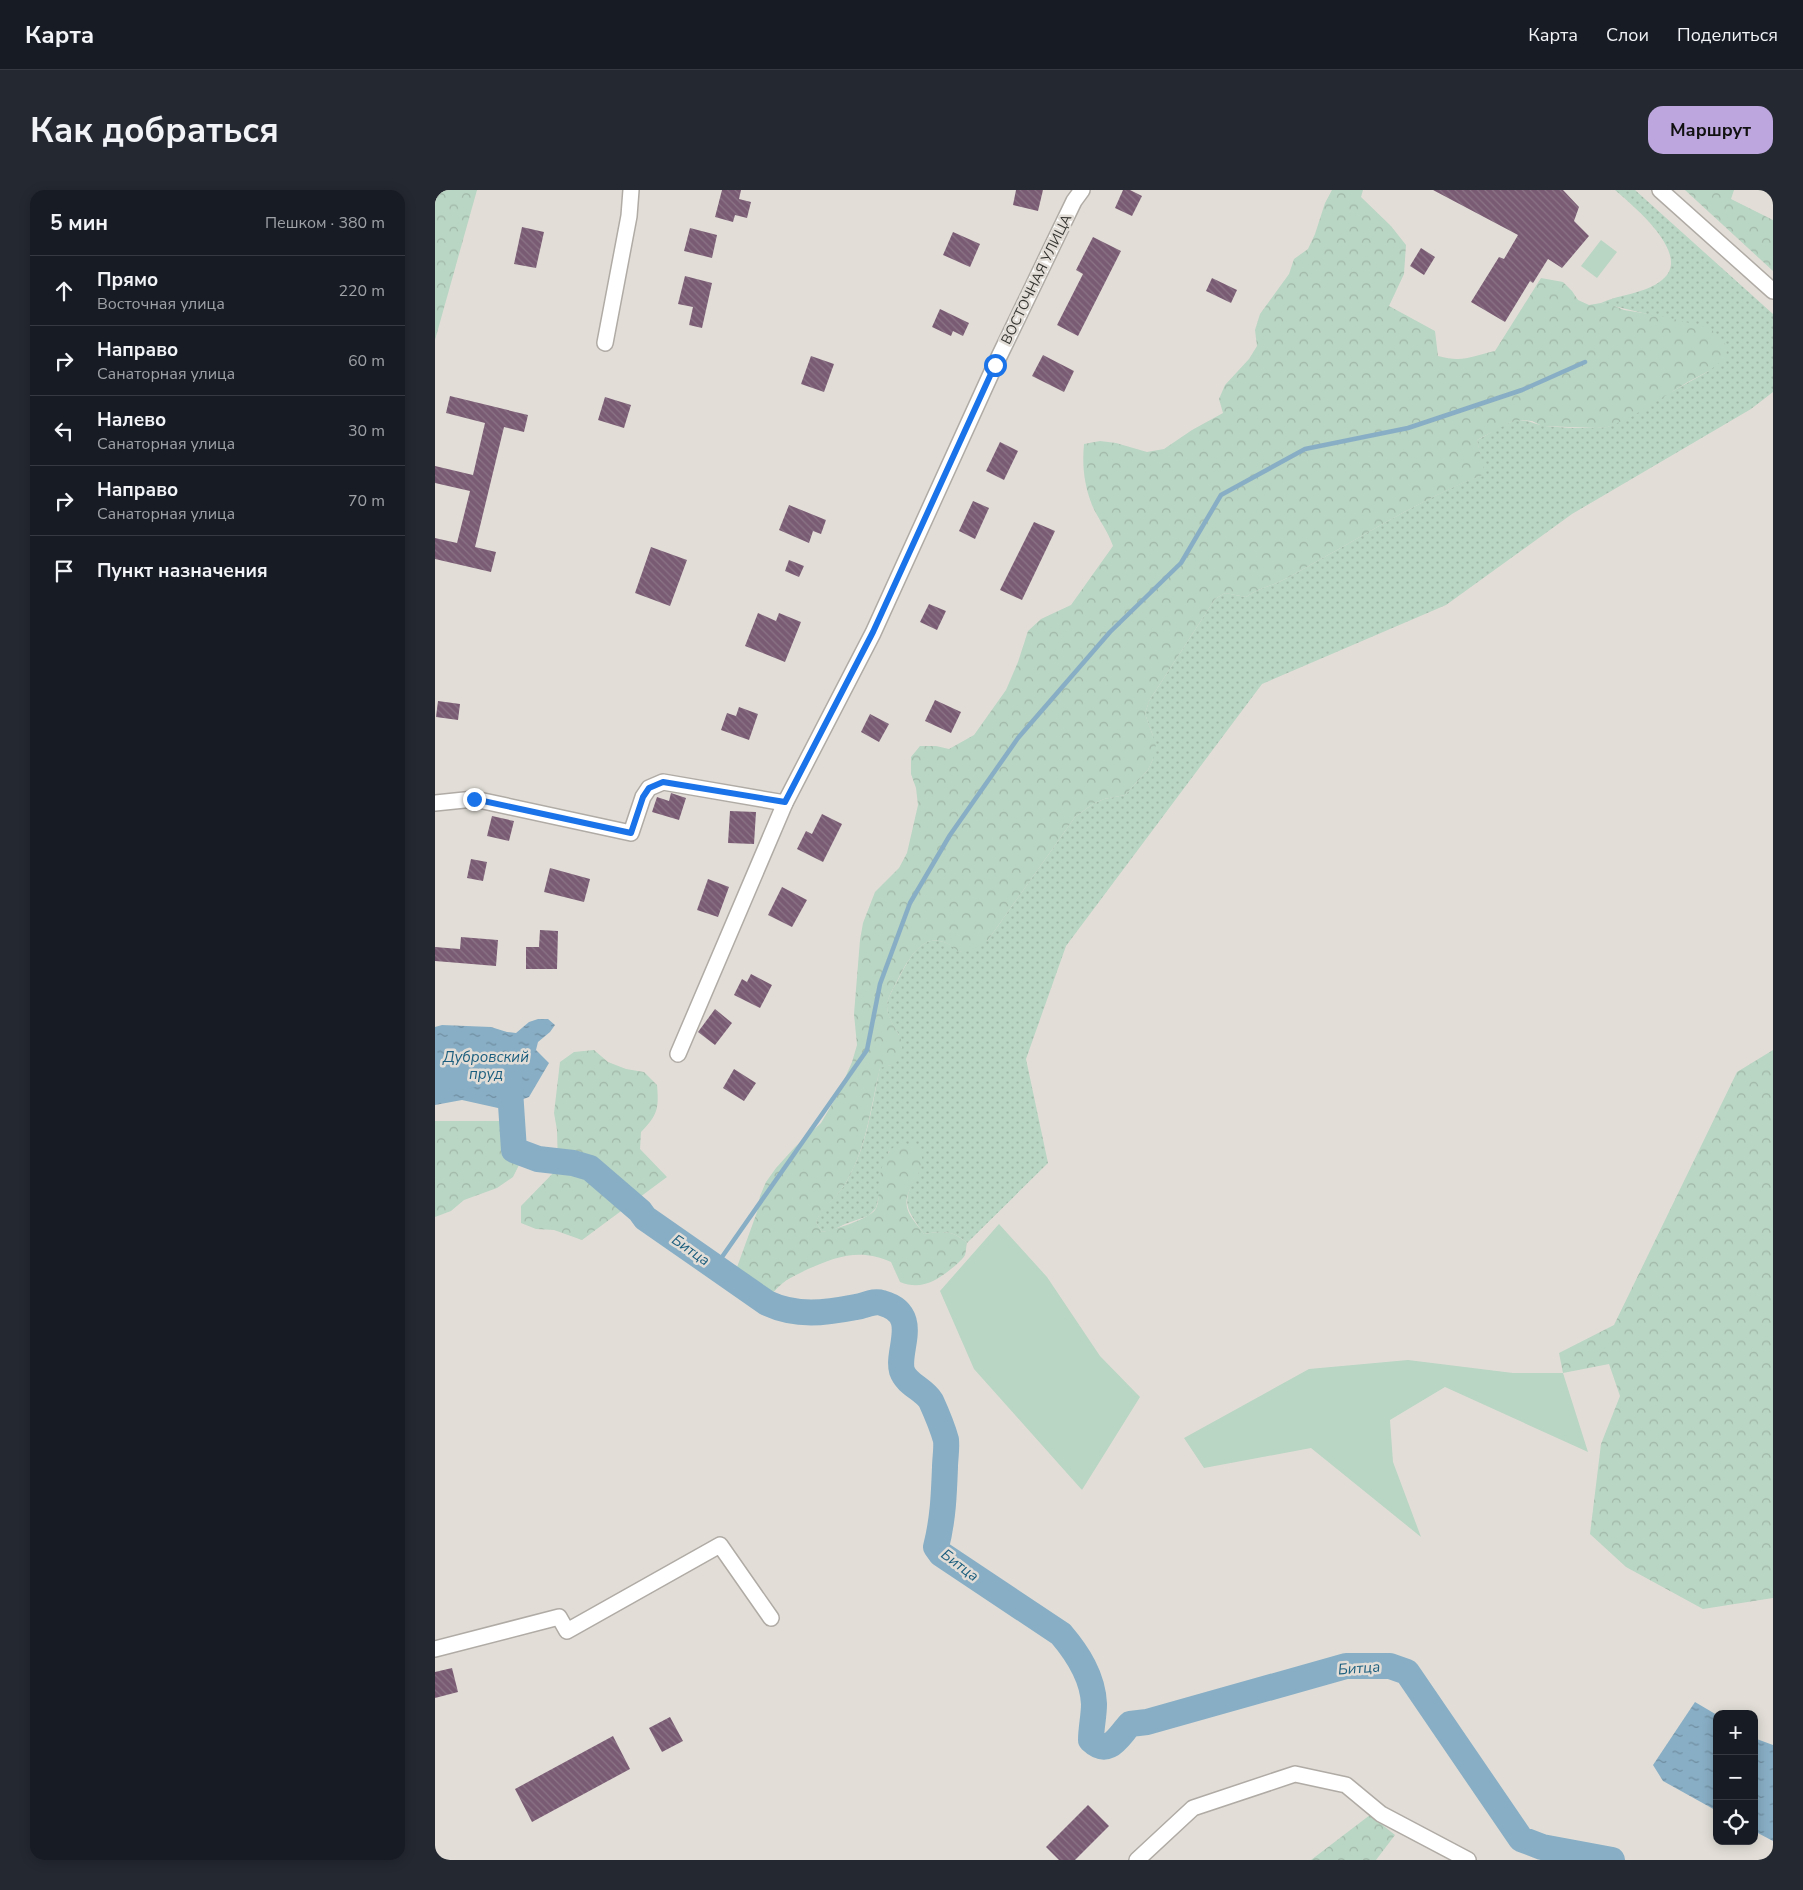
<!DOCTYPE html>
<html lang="ru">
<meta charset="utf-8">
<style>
body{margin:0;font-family:"Nunito Sans",sans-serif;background:#242831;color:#f1f3f6}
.controls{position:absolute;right:15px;bottom:15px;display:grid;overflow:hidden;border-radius:10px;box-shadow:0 2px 12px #0003}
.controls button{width:45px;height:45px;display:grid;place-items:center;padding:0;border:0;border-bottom:1px solid #363941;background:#171b24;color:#f1f3f6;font:25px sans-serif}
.stop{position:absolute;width:15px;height:15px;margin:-11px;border:4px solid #1a73e8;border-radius:50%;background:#fff}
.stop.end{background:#1a73e8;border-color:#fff;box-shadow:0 1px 5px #0008}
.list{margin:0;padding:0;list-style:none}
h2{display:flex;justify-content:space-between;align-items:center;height:65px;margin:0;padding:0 20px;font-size:21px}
h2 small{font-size:16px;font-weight:400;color:#9ea1a6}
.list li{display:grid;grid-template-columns:32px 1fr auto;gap:15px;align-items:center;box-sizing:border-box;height:70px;padding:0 20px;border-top:1px solid #363941}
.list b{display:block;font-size:19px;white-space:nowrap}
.list p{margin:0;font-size:16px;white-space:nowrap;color:#9ea1a6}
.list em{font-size:16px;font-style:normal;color:#9ea1a6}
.icon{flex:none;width:28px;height:28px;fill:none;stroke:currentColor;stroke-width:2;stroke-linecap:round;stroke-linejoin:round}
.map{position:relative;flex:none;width:1338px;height:1670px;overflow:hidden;border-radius:15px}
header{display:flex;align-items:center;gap:30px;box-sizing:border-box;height:70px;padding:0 25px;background:#171b24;border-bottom:1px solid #363941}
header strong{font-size:24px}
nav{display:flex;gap:28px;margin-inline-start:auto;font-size:18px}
.intro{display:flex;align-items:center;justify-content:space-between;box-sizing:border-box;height:120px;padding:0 30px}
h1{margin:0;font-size:35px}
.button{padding:12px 22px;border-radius:15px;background:#bca6dd;color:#111;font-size:18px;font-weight:700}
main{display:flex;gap:30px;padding:0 30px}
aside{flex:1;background:#171b24;border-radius:15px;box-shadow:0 2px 12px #0003}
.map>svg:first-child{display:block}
.grass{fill:url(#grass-dots)}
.forest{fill:url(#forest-crowns)}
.green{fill:#b9d5c3}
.water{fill:url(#water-ripples)}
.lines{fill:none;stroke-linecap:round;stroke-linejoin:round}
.stream{stroke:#88aec5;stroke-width:4.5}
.river{stroke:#88aec5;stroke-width:26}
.building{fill:url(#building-back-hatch)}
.minor-casing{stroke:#b0aba5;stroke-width:18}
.minor{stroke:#fff;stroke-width:15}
.route{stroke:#1a73e8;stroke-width:6}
.labels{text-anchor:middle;stroke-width:5;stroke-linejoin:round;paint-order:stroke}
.street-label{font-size:14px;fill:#363532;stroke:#e2ded7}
.water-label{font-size:15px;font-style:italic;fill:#1c5e7e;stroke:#e2ded7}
</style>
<header>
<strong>Карта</strong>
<nav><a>Карта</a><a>Слои</a><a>Поделиться</a></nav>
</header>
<div class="intro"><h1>Как добраться</h1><a class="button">Маршрут</a></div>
<main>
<aside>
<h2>5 мин<small>Пешком · 380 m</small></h2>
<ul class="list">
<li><svg class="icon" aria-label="ahead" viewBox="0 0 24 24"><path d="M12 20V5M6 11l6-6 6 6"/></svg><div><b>Прямо</b><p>Восточная улица</p></div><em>220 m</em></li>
<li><svg class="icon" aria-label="right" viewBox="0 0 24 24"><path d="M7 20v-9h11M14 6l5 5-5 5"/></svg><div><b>Направо</b><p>Санаторная улица</p></div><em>60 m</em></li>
<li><svg class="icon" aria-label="left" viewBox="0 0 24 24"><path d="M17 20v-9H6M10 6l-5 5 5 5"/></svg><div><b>Налево</b><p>Санаторная улица</p></div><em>30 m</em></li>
<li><svg class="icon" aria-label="right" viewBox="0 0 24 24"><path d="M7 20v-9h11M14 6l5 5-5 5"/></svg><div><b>Направо</b><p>Санаторная улица</p></div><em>70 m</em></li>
<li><svg class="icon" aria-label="arrive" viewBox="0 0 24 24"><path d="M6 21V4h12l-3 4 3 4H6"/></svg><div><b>Пункт назначения</b></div></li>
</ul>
</aside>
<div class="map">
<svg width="1338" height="1670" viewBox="0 0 1338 1670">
<defs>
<pattern id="grass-dots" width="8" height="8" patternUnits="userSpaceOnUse" patternTransform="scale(1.25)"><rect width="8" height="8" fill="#b9d5c3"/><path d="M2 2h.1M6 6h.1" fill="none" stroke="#a0b7a8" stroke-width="1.8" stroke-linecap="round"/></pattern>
<pattern id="forest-crowns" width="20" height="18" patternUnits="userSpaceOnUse" patternTransform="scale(1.25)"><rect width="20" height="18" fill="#b9d5c3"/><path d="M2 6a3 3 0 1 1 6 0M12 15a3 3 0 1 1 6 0" fill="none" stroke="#a0b7a8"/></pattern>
<pattern id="water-ripples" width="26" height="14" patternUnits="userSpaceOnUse" patternTransform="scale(1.25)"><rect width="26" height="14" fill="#88aec5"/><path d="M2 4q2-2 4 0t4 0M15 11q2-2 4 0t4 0" fill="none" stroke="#708ea1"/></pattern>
<pattern id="building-back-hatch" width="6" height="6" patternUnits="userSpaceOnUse" patternTransform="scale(1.25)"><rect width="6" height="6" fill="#795b73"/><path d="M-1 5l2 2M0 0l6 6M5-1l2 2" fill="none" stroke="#8c7587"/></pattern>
</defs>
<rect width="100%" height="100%" fill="#e2ded7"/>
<path class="grass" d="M1180 0H1200L1338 124V202L1316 219 1137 324 1011 415 827 494 631 756 591 869 613 973 532 1053C517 1040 508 1041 489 1044 468 1015 467 1012 484 981L454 961 446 983 444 1006 441 1018 433 1026 410 1034 398 1040 387 1042 381 1032C388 1014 405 1006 413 989 432 955 437 916 445 877L456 875 464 845C459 836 452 827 452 816 452 807 460 796 464 788 478 761 493 735 525 762L553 750 640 627 658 614 669 609 690 605 713 580 718 569V546L710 524 714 511 780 409 790 403 811 407C821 400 831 397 842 393 857 386 871 377 886 369 940 339 992 306 1049 284L1042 250C1053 245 1064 236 1076 232 1089 227 1098 234 1110 236 1130 238 1152 239 1173 237L1274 181 1237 130 1166 113C1185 104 1210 104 1227 90 1259 65 1197 15 1180 0Z"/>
<g class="forest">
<polygon points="0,0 42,0 0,150"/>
<path d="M897 0H928L926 7 956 36 971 55 969 84 954 116 1000 141 1003 166C1028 173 1037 166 1060 161L1106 88 1128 92 1137 101 1143 110 1154 115 1166 113 1177 115 1189 120 1226 126 1275 138 1292 156 1291 167 1274 181 1253 192 1196 227 1173 237 1161 238 1107 236 1097 231 1087 230 1076 232 1042 250 1050 284C992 306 940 339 886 369 871 377 857 386 842 393 831 397 821 400 811 407L790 403 780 409 714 511 710 524 718 546 721 557 718 569 713 580 690 605 669 609 658 614 640 627 553 750 535 761 524 762C494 735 478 761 464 787 460 796 452 807 452 816 452 834 474 848 465 867 461 875 453 876 445 878 436 916 432 955 413 989 405 1006 388 1015 381 1032L387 1042C399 1040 433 1029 440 1020 445 1012 443 1002 444 994 447 968 456 944 486 958 486 962 487 966 487 970 486 990 463 1004 475 1025 479 1032 485 1038 489 1044 508 1041 517 1040 532 1053 531 1057 531 1062 530 1065 527 1070 520 1076 516 1079 500 1092 485 1100 465 1092L456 1072C426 1058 402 1066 373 1079 357 1087 346 1091 336 1106L301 1080 322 1022 325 1006 331 992 341 978 360 957 386 933 403 904 417 872 422 855 419 824 425 750 428 733 440 702 464 678 472 663 483 615 481 598 476 584V567L485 556H501L514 559 539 545 571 500 583 472 593 441 606 429 636 415 678 356C673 341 663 329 657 315 649 294 647 276 649 254L665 251 681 253 712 262 729 259 757 240 788 223 784 209 790 195 814 169 822 156 820 140 825 124 854 84 859 69 873 59 880 44 890 13Z"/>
<polygon points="1250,0 1299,0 1296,9 1338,30 1338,81"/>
<path d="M159 860 173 872 191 879 209 882 222 895C224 918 223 925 206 942L205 959 232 987 147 1050 119 1040 101 1039 86 1033V1016L123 978 122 940 119 923 125 872 139 862Z"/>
<polygon points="1338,860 1338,1408 1268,1419 1191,1377 1155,1344 1166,1254 1185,1206 1174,1174 1128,1183 1124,1163 1179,1135 1302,882"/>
<polygon points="0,931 65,931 80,939 86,954 86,971 78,987 62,998 29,1010 16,1021 0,1027"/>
<polygon points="935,1625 960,1645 941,1670 876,1670"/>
</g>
<g class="green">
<polygon points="1166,50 1182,62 1162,88 1146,76"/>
<polygon points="564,1034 612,1087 665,1166 705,1207 647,1300 539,1179 505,1101"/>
<polygon points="973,1170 1078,1183 1128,1183 1153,1262 1010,1197 955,1230 958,1272 986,1347 876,1258 769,1278 749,1248 874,1179"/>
</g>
<g class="water">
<polygon points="103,829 113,829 120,835 115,842 103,852 101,860 114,873 94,907 63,918 27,910 0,915 0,837 7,835 56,837 72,842 81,843 94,832"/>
<polygon points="1260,1512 1282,1525 1282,1621 1228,1591 1218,1575"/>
<polygon points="1319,1548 1338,1555 1338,1651 1319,1641"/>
</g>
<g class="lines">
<polyline class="stream" points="280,1077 432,860 445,794 475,713 515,645 583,548 675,442 746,373 786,305 870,259 973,238 1087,200 1150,172"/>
<path class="river" d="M0 892 54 881 74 885 79 960 103 969 138 973 155 978 205 1021 210 1028 332 1113C362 1127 390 1123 421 1117 430 1116 438 1110 447 1113 487 1124 461 1160 467 1181 472 1195 489 1199 496 1211 501 1222 508 1239 511 1250 512 1259 510 1269 510 1277 509 1304 508 1330 501 1357L506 1364 626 1444C643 1464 658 1487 659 1514 659 1526 656 1538 656 1550 674 1567 683 1547 695 1534L712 1532 911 1476H955L972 1482 1086 1649 1107 1657 1177 1670"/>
</g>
<g class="building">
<polygon points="287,0 306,0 304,9 316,12 312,28 300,25 298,32 280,27"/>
<polygon points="581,0 608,0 603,21 578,15"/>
<polygon points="688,0 695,0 707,6 697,26 680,18"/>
<polygon points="998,0 1128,0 1144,17 1139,31 1154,46 1127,78 1113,69 1098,93 1095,91 1070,132 1036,112 1064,67 1069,69 1083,45"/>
<polygon points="87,37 109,42 101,78 79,74"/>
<polygon points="255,38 282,45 277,68 249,61"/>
<polygon points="518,42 545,54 535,77 508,65"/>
<polygon points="658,47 686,61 643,146 622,135 648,84 641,80"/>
<polygon points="986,58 1000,67 989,85 975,76"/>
<polygon points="250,86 277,93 267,138 254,135 258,117 243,114"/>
<polygon points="777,88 802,100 796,113 771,101"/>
<polygon points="505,119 534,133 528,146 518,141 516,146 497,137"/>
<polygon points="608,165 639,181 629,202 597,186"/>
<polygon points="376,166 399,174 389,202 366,194"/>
<polygon points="15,206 93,225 89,242 69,237 40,357 61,362 56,382 0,369 0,348 22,353 35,301 0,293 0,276 38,285 50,233 11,223"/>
<polygon points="170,207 196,215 189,238 163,230"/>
<polygon points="565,252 583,261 569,290 551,281"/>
<polygon points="538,311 554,318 540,349 524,341"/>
<polygon points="354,315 391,330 386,344 378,341 374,353 344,340"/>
<polygon points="599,332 620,341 587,410 565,400"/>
<polygon points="216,357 252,370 235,416 200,403"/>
<polygon points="354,370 369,376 364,387 350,381"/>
<polygon points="494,414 511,421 502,440 485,432"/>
<polygon points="323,423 341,431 344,423 366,432 350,472 310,456"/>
<polygon points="500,510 526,522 516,543 490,531"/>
<polygon points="3,511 25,514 23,530 1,527"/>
<polygon points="304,517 323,524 314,550 286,540 292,523 301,526"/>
<polygon points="435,524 454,534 444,552 426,542"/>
<polygon points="236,603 251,608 244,630 217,622 222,607 234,611"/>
<polygon points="295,621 321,622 319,654 293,653"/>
<polygon points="387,624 407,634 388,672 362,659 371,641 377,644"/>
<polygon points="57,626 79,631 74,651 52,646"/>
<polygon points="36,669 52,672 48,691 32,688"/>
<polygon points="115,678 155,689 149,712 109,702"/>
<polygon points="273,689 294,697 283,727 262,720"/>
<polygon points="347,697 372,710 357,737 333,725"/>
<polygon points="105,740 123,741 122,779 91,779 91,757 104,757"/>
<polygon points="26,747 63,750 61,776 0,771 0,757 25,759"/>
<polygon points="316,784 337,795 325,818 299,805 307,789 312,792"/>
<polygon points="280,819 297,833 280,855 263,842"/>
<polygon points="299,879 321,893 309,911 288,898"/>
<polygon points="17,1478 23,1502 0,1508 0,1482"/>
<polygon points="235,1527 248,1551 227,1562 214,1538"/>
<polygon points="178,1546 195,1579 97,1632 80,1599"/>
<polygon points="653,1615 674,1636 640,1670 624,1670 611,1657"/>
</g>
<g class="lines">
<defs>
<g id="minor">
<polyline points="1225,0 1338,101"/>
<polyline points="170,153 194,26 196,0"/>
<polyline points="0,613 39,609 196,643 208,607 214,598 228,592 350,613"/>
<polyline points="243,864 350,613 438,443 560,175 639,11 647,0"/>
<polyline points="0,1459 124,1427 132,1441 285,1355 336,1428"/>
<polyline points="702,1670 758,1618 860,1584 911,1595 946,1624 1033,1670"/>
</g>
</defs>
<use href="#minor" class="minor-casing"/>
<use href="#minor" class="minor"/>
</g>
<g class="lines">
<polyline class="route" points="39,609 196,643 208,607 214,598 228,592 350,612 438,442 560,175"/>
</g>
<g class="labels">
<g class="street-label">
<text transform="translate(601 89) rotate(-64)" y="5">ВОСТОЧНАЯ УЛИЦА</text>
</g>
<g class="water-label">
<text x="51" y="872">Дубровский<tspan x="51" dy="17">пруд</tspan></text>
<text transform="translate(256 1060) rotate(35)" y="5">Битца</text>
<text transform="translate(525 1375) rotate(37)" y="5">Битца</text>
<text transform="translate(924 1478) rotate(-4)" y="5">Битца</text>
</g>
</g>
</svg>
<div class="controls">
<button>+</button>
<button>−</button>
<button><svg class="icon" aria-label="locate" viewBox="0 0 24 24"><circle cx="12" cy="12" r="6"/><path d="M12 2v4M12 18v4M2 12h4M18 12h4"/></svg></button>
</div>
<div class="stop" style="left:560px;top:175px"></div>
<div class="stop end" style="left:39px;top:609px"></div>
</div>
</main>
